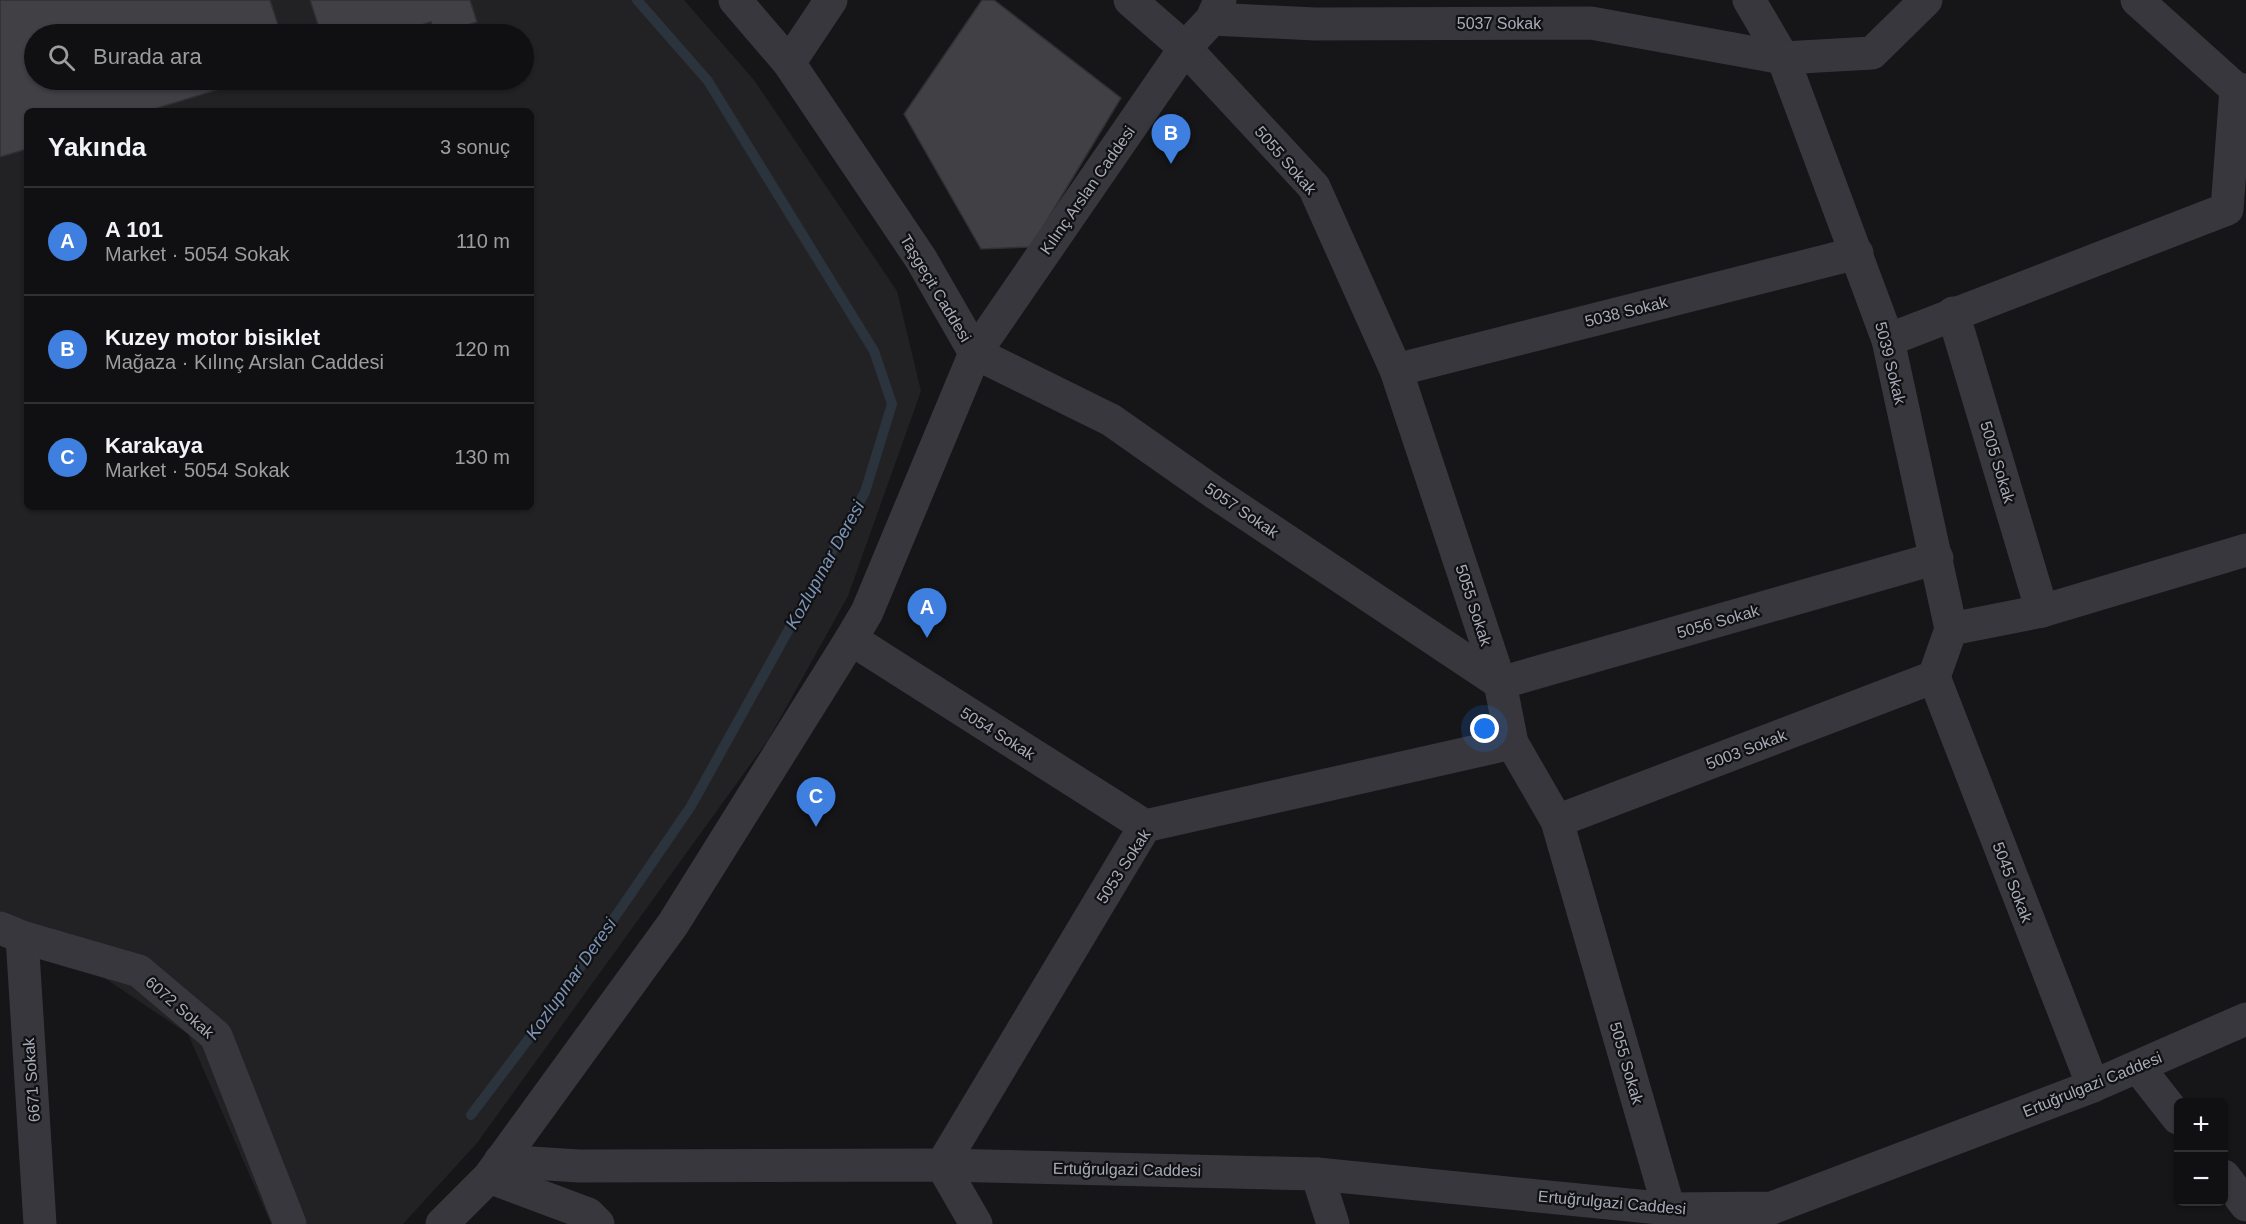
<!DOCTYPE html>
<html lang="tr">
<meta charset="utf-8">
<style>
body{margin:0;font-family:Helvetica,sans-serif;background:#1e1e20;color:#f1f3f6}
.controls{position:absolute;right:18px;bottom:18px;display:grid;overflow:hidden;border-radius:9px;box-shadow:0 2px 4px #0004}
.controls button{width:54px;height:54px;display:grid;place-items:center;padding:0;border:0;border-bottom:2px solid #303032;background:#101012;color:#f1f3f6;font:30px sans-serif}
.you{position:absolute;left:1485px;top:729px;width:21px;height:21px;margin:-15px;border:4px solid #fff;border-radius:50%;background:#1a73e8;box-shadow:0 0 0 9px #1a73e833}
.badge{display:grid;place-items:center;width:39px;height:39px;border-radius:50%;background:#ea580c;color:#fff;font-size:20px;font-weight:700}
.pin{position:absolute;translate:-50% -50px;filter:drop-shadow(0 2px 3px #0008)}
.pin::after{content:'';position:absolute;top:32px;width:21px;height:18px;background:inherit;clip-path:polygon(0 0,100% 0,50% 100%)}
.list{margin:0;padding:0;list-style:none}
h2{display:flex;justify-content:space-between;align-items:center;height:78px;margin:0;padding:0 24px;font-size:26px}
h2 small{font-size:20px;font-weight:400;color:#9c9d9f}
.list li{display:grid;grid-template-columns:39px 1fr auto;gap:18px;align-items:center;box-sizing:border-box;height:108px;padding:0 24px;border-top:2px solid #303032}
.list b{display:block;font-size:22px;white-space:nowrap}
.list p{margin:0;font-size:20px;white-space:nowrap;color:#9c9d9f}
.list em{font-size:20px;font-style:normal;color:#9c9d9f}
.icon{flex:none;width:33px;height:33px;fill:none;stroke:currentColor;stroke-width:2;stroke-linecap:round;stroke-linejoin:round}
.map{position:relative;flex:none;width:2246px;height:1224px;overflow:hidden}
.search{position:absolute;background:#101012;box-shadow:0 2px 4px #0004;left:24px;top:24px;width:510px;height:66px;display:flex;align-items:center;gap:15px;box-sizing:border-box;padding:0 21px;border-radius:33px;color:#9c9d9f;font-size:22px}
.panel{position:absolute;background:#101012;box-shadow:0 2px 4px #0004;left:24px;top:108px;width:510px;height:402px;border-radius:9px}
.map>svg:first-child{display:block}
.built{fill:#222225;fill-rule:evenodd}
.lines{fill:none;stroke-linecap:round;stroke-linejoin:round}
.stream{stroke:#2b333d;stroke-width:10}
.building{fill:#404045;stroke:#303034;stroke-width:1.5}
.minor{stroke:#37373d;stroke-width:33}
.labels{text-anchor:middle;stroke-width:4.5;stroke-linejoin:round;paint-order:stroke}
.street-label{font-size:16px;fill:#a7aab9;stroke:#111113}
.water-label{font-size:18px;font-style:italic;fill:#7b94b7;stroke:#111113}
</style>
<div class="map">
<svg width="2246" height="1224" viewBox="0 0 2246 1224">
<rect width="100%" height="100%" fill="#161618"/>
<path class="built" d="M0 0H684L754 80 897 291 921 391 848 596 768 740 477 1143 403 1224H271L188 1034 30 928 0 917ZM34 34H524V80H34ZM27 111H531V507H27Z"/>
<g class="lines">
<polyline class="stream" points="471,1115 558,1000 691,806 865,492 892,404 874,351 708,81 637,0"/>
</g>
<g class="building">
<polygon points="0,0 270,0 281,34 34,34 34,80 249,80 148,111 27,111 27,149 0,157"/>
<polygon points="310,0 470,0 477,22 439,34 435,34 431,22 392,34 321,34"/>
<polygon points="982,0 994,0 1121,98 1031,247 981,249 904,114"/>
</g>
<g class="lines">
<g class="minor">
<polyline points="1130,0 1185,48 1314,187 1396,370 1500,683 1512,743 1557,821 1669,1209"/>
<polyline points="1220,0 1212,19 1185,48 975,353 1111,420 1215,493 1500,683 1937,558"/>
<polyline points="1749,0 1783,58 1888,340 1951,629 1934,677"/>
<polyline points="2137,0 2236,89 2246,90"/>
<polyline points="1212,19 1315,24 1591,23 1783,58 1872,53 1926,0"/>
<polyline points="789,63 831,0"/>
<polyline points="1953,313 2042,611"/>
<polyline points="1888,340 2227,209 2236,89"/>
<polyline points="1396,370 1857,253"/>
<polyline points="1951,629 2042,611 2246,550"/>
<polyline points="851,639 1145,826"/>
<polyline points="1934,677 2093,1086"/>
<polyline points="1557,821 1934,677"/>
<polyline points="0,928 22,937 139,971 216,1036 290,1224"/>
<polyline points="22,937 40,1224"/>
<polyline points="2138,1067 2178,1118"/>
<polyline points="500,1161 579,1166 942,1165 1317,1174 1669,1209 1772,1208 2093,1086 2246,1019"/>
<polyline points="942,1165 1145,826 1512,743"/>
<polyline points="942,1165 976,1224"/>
<polyline points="1317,1174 1333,1224"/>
<polyline points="2224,1176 2246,1205"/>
<polyline points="489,1177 588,1214 598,1224"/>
<polyline points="442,1224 489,1177 673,924 851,639 867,612 975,353 921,259 789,63 735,0"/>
</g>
</g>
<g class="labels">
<g class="street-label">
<text x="1499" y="29">5037 Sokak</text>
<text transform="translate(1286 160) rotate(49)" y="6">5055 Sokak</text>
<text transform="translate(1087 190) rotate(-55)" y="6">Kılınç Arslan Caddesi</text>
<text transform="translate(936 288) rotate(59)" y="6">Taşgeçit Caddesi</text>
<text transform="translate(1626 311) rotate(-14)" y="6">5038 Sokak</text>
<text transform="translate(1891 363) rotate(76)" y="6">5039 Sokak</text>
<text transform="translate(1998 462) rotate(73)" y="6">5005 Sokak</text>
<text transform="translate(1242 510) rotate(34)" y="6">5057 Sokak</text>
<text transform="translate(1474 605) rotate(72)" y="6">5055 Sokak</text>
<text transform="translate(1718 621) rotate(-16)" y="6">5056 Sokak</text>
<text transform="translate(998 733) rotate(32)" y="6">5054 Sokak</text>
<text transform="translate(1746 749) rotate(-21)" y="6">5003 Sokak</text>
<text transform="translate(1123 866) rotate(-57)" y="6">5053 Sokak</text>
<text transform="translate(2013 882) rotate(69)" y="6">5045 Sokak</text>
<text transform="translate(180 1007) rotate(41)" y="6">6072 Sokak</text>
<text transform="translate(1627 1063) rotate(74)" y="6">5055 Sokak</text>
<text transform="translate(31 1080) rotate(-94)" y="6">6671 Sokak</text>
<text transform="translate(2092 1084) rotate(-22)" y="6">Ertuğrulgazi Caddesi</text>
<text transform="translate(1127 1169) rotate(1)" y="6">Ertuğrulgazi Caddesi</text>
<text transform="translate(1612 1202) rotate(5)" y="6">Ertuğrulgazi Caddesi</text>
</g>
<g class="water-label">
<text transform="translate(825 565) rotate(-61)" y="6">Kozlupınar Deresi</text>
<text transform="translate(571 979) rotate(-55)" y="6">Kozlupınar Deresi</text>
</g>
</g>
</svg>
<div class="controls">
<button>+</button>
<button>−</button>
</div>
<div class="you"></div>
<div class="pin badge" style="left:927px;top:638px;background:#3f7fe0">A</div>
<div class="pin badge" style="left:1171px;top:164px;background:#3f7fe0">B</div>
<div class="pin badge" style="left:816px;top:827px;background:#3f7fe0">C</div>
<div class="search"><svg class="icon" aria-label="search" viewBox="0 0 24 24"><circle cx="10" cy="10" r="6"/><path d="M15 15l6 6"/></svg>Burada ara</div>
<section class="panel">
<h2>Yakında<small>3 sonuç</small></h2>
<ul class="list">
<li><span class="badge" style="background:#3f7fe0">A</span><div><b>A 101</b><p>Market · 5054 Sokak</p></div><em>110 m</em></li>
<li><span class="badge" style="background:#3f7fe0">B</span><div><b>Kuzey motor bisiklet</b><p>Mağaza · Kılınç Arslan Caddesi</p></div><em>120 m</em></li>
<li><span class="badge" style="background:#3f7fe0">C</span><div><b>Karakaya</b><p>Market · 5054 Sokak</p></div><em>130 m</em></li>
</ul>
</section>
</div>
